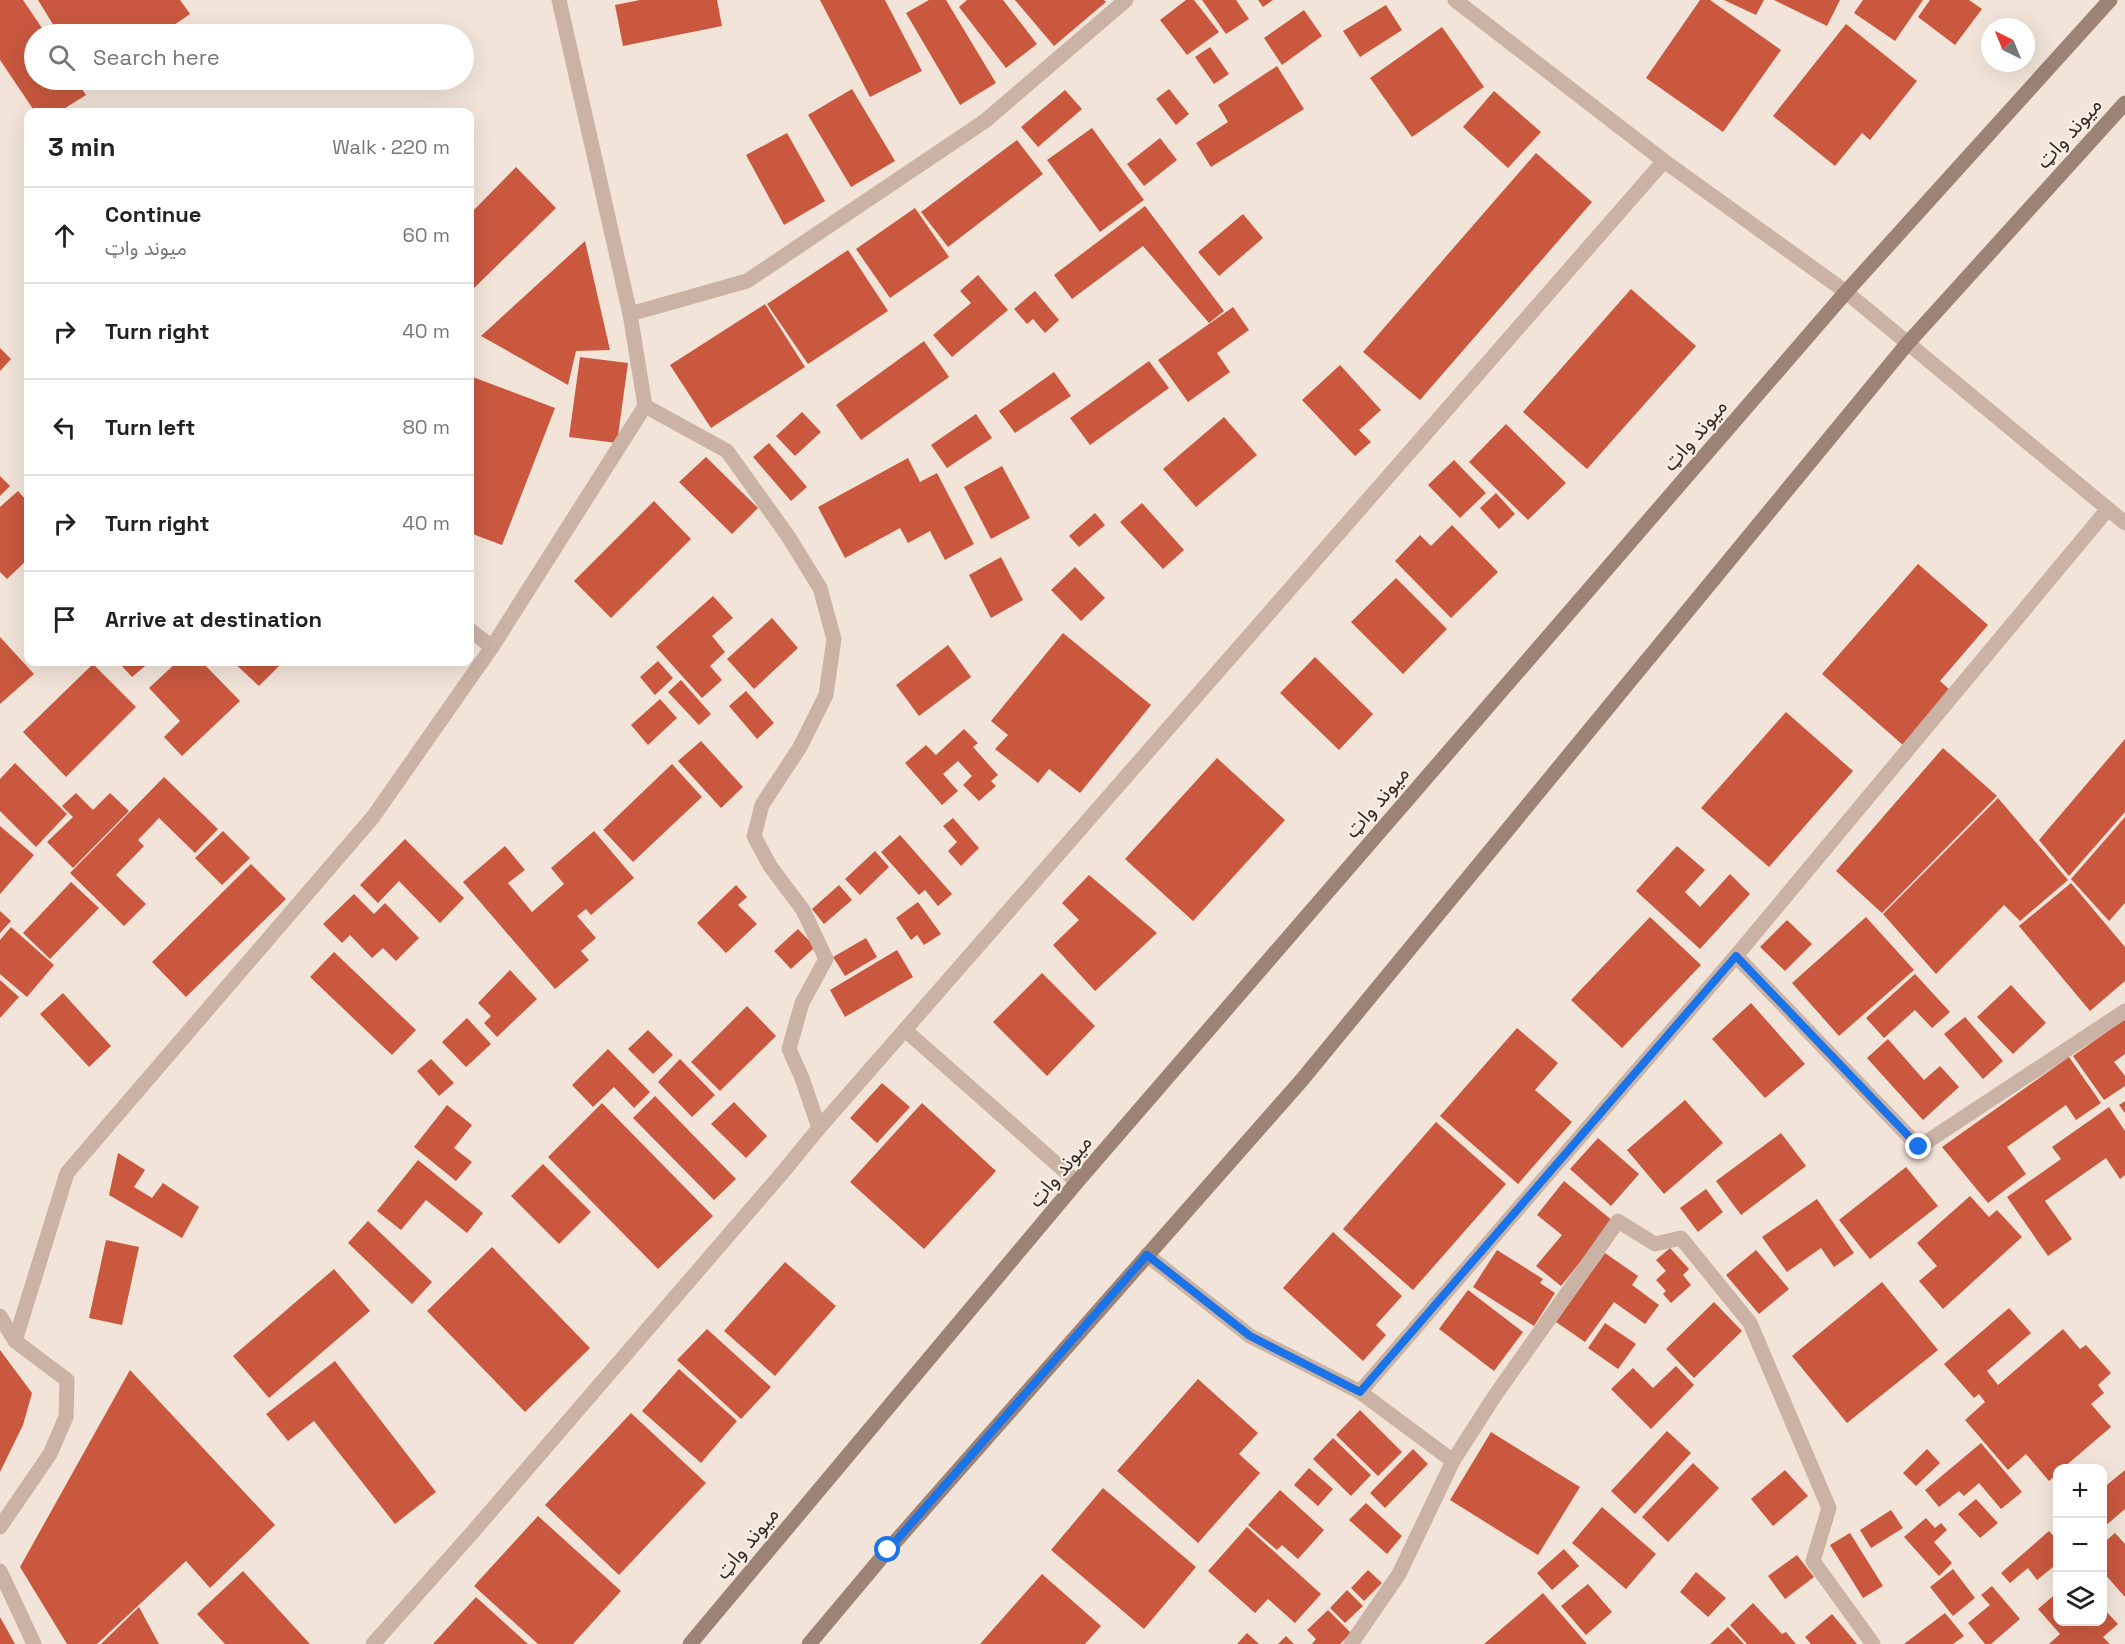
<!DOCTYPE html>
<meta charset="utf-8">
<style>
body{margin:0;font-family:"Space Grotesk","Noto Sans Arabic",sans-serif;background:#f2f2f2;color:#222}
.controls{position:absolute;right:18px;bottom:18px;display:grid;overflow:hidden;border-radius:12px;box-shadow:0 6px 24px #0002}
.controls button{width:54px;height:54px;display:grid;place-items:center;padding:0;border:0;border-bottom:2px solid #e0e0e0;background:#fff;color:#222;font:30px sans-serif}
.compass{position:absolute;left:1981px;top:18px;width:54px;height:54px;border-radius:50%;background:#fff;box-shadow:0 6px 24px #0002;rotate:317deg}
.stop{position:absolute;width:18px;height:18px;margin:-14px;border:4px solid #1a73e8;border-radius:50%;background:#fff}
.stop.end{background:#1a73e8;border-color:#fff;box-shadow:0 2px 6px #0008}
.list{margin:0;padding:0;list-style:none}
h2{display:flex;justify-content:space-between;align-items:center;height:78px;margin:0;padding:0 24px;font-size:26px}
h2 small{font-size:20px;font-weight:400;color:#767676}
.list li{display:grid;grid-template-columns:39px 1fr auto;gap:18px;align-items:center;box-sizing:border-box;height:96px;padding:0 24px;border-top:2px solid #e0e0e0}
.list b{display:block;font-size:22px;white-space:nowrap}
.list p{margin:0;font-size:20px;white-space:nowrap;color:#767676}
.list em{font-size:20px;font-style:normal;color:#767676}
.icon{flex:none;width:33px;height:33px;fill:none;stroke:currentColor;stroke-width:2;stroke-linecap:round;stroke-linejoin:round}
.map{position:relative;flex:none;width:2125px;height:1644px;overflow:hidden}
.search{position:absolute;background:#fff;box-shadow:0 6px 24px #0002;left:24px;top:24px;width:450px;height:66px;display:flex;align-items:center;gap:15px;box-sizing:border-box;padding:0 21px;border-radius:33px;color:#767676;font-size:22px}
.panel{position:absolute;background:#fff;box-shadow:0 6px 24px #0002;left:24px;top:108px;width:450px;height:558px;border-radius:12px}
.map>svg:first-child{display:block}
.building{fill:#c9583f}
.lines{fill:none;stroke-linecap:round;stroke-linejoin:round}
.service{stroke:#cab3a4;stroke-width:15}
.minor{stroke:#cab3a4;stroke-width:15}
.secondary{stroke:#9d8276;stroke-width:15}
.route{stroke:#1a73e8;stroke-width:8}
.labels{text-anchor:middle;stroke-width:4.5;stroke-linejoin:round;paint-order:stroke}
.street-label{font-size:21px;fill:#352a26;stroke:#f9efe5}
</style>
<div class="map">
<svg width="2125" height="1644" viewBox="0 0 2125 1644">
<rect width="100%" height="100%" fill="#f2e4d8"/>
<g class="building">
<polygon points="0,0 23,0 46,34 34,34 34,80 76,80 86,95 59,112 35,112 0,60"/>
<polygon points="38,0 180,0 190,14 161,34 59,34"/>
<polygon points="640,0 717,0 722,26 623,46 615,5"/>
<polygon points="820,0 885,0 922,71 870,97"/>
<polygon points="929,0 946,0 996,83 960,105 906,13"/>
<polygon points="967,0 1003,0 1037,44 1006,68 959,7"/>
<polygon points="1015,0 1104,0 1106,2 1054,46"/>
<polygon points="1186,0 1194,0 1219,32 1187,55 1160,20"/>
<polygon points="1202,0 1236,0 1249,19 1226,34"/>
<polygon points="1258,0 1273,0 1263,7"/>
<polygon points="1700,0 1710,0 1781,50 1723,132 1646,78"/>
<polygon points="1724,0 1764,0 1756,15"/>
<polygon points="1774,0 1840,0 1827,26"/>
<polygon points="1863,0 1923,0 1895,41 1854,13"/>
<polygon points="1930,0 1969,0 1982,9 1955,45 1918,17"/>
<polygon points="1386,5 1402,30 1360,57 1343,31"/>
<polygon points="1304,10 1322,36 1282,65 1264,38"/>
<polygon points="1846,24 1917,81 1870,140 1862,133 1835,166 1773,116"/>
<polygon points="1442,27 1484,87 1412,137 1370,78"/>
<polygon points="1210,47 1229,74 1214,84 1195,57"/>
<polygon points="1277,66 1304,109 1211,167 1196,143 1228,122 1218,105"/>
<polygon points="86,80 100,80 90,87"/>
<polygon points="852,89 895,161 851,187 808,115"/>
<polygon points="1169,89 1189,114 1176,125 1156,99"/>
<polygon points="1065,90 1082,109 1038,147 1021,127"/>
<polygon points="1494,91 1541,132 1508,168 1463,127"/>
<polygon points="1092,128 1144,200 1100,232 1047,160"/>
<polygon points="787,133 825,201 784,225 746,155"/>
<polygon points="1160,138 1177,160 1144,186 1127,164"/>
<polygon points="1017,140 1043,174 948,247 921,212"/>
<polygon points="1536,153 1592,202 1420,400 1363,352"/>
<polygon points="516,167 556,208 470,292 470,214"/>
<polygon points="1145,206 1224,311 1209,323 1143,246 1072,299 1054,275"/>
<polygon points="915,208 949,257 890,298 856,249"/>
<polygon points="1243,214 1263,238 1219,276 1198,252"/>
<polygon points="585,241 610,350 576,351 568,385 481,336"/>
<polygon points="848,250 888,311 808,364 767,304"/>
<polygon points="978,275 1008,310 952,357 933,335 971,303 960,291"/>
<polygon points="1631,289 1696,346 1587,469 1523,412"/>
<polygon points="1035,291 1059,320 1045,333 1033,319 1027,324 1014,309"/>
<polygon points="765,304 805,367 711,428 670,365"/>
<polygon points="1233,307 1249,330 1217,353 1230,372 1188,402 1158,360"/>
<polygon points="924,341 949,377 861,440 836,405"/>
<polygon points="0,348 11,359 0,371"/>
<polygon points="580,357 628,363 617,443 569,437"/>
<polygon points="1149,361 1169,388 1090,445 1070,418"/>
<polygon points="1340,365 1381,410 1359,430 1371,442 1355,456 1302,400"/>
<polygon points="1054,372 1071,396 1015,433 999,411"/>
<polygon points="470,376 555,408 502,545 470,533"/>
<polygon points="802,412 821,432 795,456 776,436"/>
<polygon points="976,414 992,438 947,468 931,445"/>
<polygon points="1224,417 1257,455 1196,507 1163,469"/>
<polygon points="1506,424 1566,483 1528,520 1469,462"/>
<polygon points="769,443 807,487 791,501 753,457"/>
<polygon points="706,457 758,508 732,534 679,482"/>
<polygon points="908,458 920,482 937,473 974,544 945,560 930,531 908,543 900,528 845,558 818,507"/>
<polygon points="1454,460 1486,493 1460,518 1428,485"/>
<polygon points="1002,466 1030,518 991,539 964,487"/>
<polygon points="0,476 10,486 0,496"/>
<polygon points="18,491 28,502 28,559 7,579 0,572 0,507"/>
<polygon points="1496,493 1515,514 1499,529 1480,508"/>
<polygon points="654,501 691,539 611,618 574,581"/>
<polygon points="1142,503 1184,550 1163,569 1120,522"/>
<polygon points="1095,513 1105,525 1079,547 1069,536"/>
<polygon points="1452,525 1498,572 1451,618 1395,561 1420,535 1431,546"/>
<polygon points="1001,557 1023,600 991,618 969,575"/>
<polygon points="1918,564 1988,625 1940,681 1951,691 1904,746 1822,674"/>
<polygon points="1075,567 1105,598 1081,621 1051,590"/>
<polygon points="1396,578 1447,629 1403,674 1351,622"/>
<polygon points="713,596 733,618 712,636 725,652 710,666 722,680 702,698 656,647"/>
<polygon points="772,618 798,648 754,689 727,659"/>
<polygon points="1063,633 1151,705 1080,793 1049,769 1038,783 995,749 1008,735 991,721"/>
<polygon points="0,637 34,674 0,704"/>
<polygon points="948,645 971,677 919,716 896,685"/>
<polygon points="1315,657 1373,714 1339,750 1280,693"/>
<polygon points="658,661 673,678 655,695 640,677"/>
<polygon points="118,662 150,662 132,677"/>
<polygon points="177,662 202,662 240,701 182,756 164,737 180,721 149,688"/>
<polygon points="233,662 283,662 259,686"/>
<polygon points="93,664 136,707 66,777 23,732"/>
<polygon points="681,680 711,714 699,725 668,692"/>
<polygon points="746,691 774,723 757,739 729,706"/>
<polygon points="660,699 677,718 648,745 631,725"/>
<polygon points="1786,712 1853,771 1769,867 1701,808"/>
<polygon points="964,729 978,743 973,747 998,775 991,781 996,786 979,801 963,785 972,776 958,761 943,774 958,791 942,805 905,763 926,745 936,755"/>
<polygon points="2125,739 2125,812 2069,876 2039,840"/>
<polygon points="701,741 743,787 721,808 678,761"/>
<polygon points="1943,748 1997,796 1882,913 1836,871"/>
<polygon points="1217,758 1285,820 1193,921 1125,859"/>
<polygon points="15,763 67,814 36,847 0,811 0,779"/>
<polygon points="672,764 702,797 633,862 603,830"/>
<polygon points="164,777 218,829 195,853 159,818 138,840 144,846 116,875 146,904 124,926 70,873"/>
<polygon points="76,793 93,810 110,793 129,811 73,868 47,842 73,817 62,806"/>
<polygon points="1998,798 2068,880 2020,921 2004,905 1936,974 1883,914"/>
<polygon points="2125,817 2125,903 2109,921 2071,879"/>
<polygon points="953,818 979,848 961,866 948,851 957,842 943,826"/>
<polygon points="0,826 34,855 0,894"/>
<polygon points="223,831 250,858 222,885 195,858"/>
<polygon points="594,831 634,878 591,915 586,909 577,916 596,938 581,951 589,960 555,989 463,882 505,846 525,870 508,883 532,912 564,884 551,868"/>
<polygon points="900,835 952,894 938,906 925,890 919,895 881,852"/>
<polygon points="405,839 464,898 440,923 399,881 378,903 360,885"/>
<polygon points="1677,846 1705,870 1685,892 1700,907 1730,874 1750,894 1700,949 1636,891"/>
<polygon points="875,851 889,867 860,895 845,879"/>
<polygon points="251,864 286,899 186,997 152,962"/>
<polygon points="1089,875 1157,933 1095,991 1053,945 1079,920 1062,903"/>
<polygon points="71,882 99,908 50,959 23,933"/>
<polygon points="2071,883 2125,947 2125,981 2090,1011 2019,926"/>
<polygon points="736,885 747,897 738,905 757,924 726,953 697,923"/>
<polygon points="839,885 852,900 824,924 812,909"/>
<polygon points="354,894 374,914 385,903 419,938 396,961 383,948 372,958 350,935 342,943 323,924"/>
<polygon points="918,902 941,934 924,945 917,935 911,940 896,918"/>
<polygon points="0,911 11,921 0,933"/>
<polygon points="1650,917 1701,965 1622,1048 1571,1000"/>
<polygon points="1866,917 1914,970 1839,1036 1792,983"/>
<polygon points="1787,920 1812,944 1785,971 1760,947"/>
<polygon points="11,927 54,965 27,997 0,974 0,940"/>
<polygon points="798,929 815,947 791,969 774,951"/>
<polygon points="866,938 877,957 845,976 833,957"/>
<polygon points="897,950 913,977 845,1017 830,990"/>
<polygon points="334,952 416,1030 392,1055 310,977"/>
<polygon points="510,970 537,999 497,1037 484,1023 491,1016 478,1003"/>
<polygon points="1042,973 1095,1026 1047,1076 993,1022"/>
<polygon points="1915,974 1950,1012 1932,1028 1915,1010 1884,1038 1866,1018"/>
<polygon points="0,980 19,997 0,1018"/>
<polygon points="2011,985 2046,1023 2013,1054 1977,1017"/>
<polygon points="63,993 111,1046 89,1067 40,1014"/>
<polygon points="1751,1003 1805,1064 1765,1098 1712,1039"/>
<polygon points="747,1006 776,1036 720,1091 691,1062"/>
<polygon points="1965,1017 2003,1061 1983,1079 1944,1034"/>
<polygon points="467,1018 491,1044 466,1067 442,1042"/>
<polygon points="2125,1019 2125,1054 2114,1062 2125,1076 2125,1086 2104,1100 2073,1056"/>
<polygon points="1517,1028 1558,1063 1535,1090 1572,1122 1518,1184 1440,1116"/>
<polygon points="648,1030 673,1055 653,1074 628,1049"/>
<polygon points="1888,1039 1924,1080 1940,1066 1959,1087 1923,1120 1867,1058"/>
<polygon points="608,1049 650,1092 634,1108 614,1087 593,1107 572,1085"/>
<polygon points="2069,1057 2101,1103 2076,1120 2066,1105 2007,1147 2026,1174 1988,1203 1942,1147"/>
<polygon points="431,1059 454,1083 439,1096 417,1071"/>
<polygon points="680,1059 715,1095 692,1117 658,1082"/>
<polygon points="882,1083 910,1107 877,1143 850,1118"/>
<polygon points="655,1096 736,1179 714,1200 633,1118"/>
<polygon points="1685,1100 1723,1143 1664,1194 1627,1150"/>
<polygon points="2125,1101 2125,1113 2119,1105"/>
<polygon points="734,1102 767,1136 746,1158 711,1124"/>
<polygon points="602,1103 713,1216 658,1269 548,1157"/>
<polygon points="922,1103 996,1171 924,1249 850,1182"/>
<polygon points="447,1105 472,1125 454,1148 472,1162 456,1181 414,1147"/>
<polygon points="2109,1107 2125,1131 2125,1175 2120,1179 2106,1158 2045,1201 2072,1239 2048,1256 2007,1197 2061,1159 2052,1147"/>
<polygon points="1436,1122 1506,1184 1413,1290 1343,1229"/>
<polygon points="1781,1133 1806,1166 1741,1215 1716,1181"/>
<polygon points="1598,1138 1639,1174 1611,1206 1570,1169"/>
<polygon points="118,1153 145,1170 134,1187 152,1198 163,1183 199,1207 182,1238 109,1195"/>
<polygon points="418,1160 483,1213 467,1233 426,1200 401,1230 377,1211"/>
<polygon points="543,1164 591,1212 559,1244 511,1196"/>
<polygon points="1906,1167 1938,1206 1870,1259 1839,1220"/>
<polygon points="1564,1181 1613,1221 1561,1286 1536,1266 1562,1235 1537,1215"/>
<polygon points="1706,1189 1723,1212 1698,1232 1680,1208"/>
<polygon points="1970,1196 1989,1217 1997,1210 2022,1237 1943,1309 1919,1281 1937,1266 1917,1243"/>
<polygon points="1817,1199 1854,1253 1834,1267 1821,1248 1787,1272 1762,1237"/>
<polygon points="368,1221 432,1282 412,1304 348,1243"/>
<polygon points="1333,1232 1402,1296 1376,1325 1386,1335 1363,1361 1283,1288"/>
<polygon points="106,1240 139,1247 122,1325 89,1318"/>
<polygon points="492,1247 590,1348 525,1412 427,1311"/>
<polygon points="1670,1248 1689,1269 1683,1275 1691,1285 1671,1303 1663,1294 1666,1291 1656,1280 1666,1271 1656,1260"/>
<polygon points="1497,1250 1543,1279 1540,1283 1555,1293 1534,1326 1473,1287"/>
<polygon points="1756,1250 1789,1289 1759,1314 1726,1275"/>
<polygon points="1605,1253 1638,1276 1632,1285 1659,1305 1645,1324 1614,1302 1585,1342 1556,1322"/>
<polygon points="785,1262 836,1306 775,1376 724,1331"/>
<polygon points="334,1269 370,1311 269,1398 233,1356"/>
<polygon points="1882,1282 1938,1350 1847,1423 1792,1356"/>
<polygon points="1468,1290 1523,1332 1494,1371 1439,1329"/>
<polygon points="1714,1302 1742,1331 1694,1378 1666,1349"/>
<polygon points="2009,1308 2031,1333 1987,1371 1998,1385 2063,1329 2080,1349 2086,1345 2111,1373 2098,1385 2104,1393 2091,1404 2111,1427 2063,1468 2058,1468 2058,1473 2049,1481 2026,1454 2008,1470 1965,1420 1985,1402 1979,1394 1974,1398 1944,1364"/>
<polygon points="1605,1323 1636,1344 1618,1369 1588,1348"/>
<polygon points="707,1329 771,1387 741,1419 677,1360"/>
<polygon points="0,1350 32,1393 23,1425 0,1472"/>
<polygon points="335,1361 436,1492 395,1524 314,1421 288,1441 266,1414"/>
<polygon points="1676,1366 1694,1385 1651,1429 1611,1389 1633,1368 1653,1388"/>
<polygon points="679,1369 737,1421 701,1463 642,1411"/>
<polygon points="130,1370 275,1525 210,1588 186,1561 97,1644 67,1644 20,1567"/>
<polygon points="1198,1379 1258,1433 1239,1454 1260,1473 1198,1543 1117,1471"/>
<polygon points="1360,1410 1402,1452 1378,1476 1336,1435"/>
<polygon points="631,1413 706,1483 619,1575 545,1505"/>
<polygon points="1667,1431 1691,1453 1635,1514 1611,1491"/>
<polygon points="1491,1432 1580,1487 1538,1555 1450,1500"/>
<polygon points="1333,1438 1371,1475 1351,1496 1313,1459"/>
<polygon points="1981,1443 2022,1492 2001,1509 1979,1483 1964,1496 1959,1491 1939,1507 1925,1490"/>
<polygon points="1413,1449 1428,1464 1385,1508 1370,1493"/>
<polygon points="1927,1449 1940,1463 1916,1486 1903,1473"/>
<polygon points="1693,1463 1719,1488 1668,1542 1642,1517"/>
<polygon points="1309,1468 1333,1489 1318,1506 1294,1485"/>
<polygon points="1785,1470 1808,1496 1773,1526 1751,1499"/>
<polygon points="2125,1470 2125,1509 2104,1527 2102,1489"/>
<polygon points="1103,1488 1196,1567 1144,1629 1051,1550"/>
<polygon points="1280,1490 1324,1530 1298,1559 1282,1545 1277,1550 1248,1525"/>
<polygon points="1976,1499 1998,1523 1980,1538 1958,1514"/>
<polygon points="1366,1503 1402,1536 1387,1554 1349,1520"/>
<polygon points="1602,1507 1656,1554 1626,1589 1572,1543"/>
<polygon points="1891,1510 1903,1528 1871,1548 1860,1530"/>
<polygon points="538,1516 621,1591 573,1644 538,1644 474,1586"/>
<polygon points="1926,1518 1935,1528 1941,1523 1947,1530 1934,1542 1952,1563 1939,1576 1904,1537"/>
<polygon points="1247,1527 1321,1594 1295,1623 1268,1599 1255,1613 1208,1571"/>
<polygon points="2049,1531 2058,1541 2058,1563 2037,1580 2028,1568 2010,1583 2001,1573"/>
<polygon points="1850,1533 1883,1586 1863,1598 1830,1545"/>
<polygon points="2115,1533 2125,1544 2125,1597 2102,1571 2102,1544"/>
<polygon points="1564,1549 1579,1566 1552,1590 1537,1573"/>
<polygon points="1797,1555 1814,1577 1785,1599 1768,1576"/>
<polygon points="1953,1569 1975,1598 1953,1616 1930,1587"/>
<polygon points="1368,1570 1382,1583 1364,1601 1351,1588"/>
<polygon points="243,1571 310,1644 225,1644 197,1614"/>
<polygon points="1696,1572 1726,1598 1708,1617 1680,1592"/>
<polygon points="1042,1574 1101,1626 1085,1644 980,1644"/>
<polygon points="1588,1584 1612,1612 1586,1635 1561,1606"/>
<polygon points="1992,1586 2020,1619 1991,1644 1985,1644 1968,1623 1990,1605 1981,1595"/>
<polygon points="1347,1590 1363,1606 1345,1623 1330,1608"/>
<polygon points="2058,1592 2058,1622 2102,1622 2102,1607 2118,1624 2103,1637 2110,1644 2049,1644 2060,1634 2038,1609"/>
<polygon points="1543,1593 1587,1644 1484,1644"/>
<polygon points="476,1597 528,1644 433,1644"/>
<polygon points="1753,1603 1782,1634 1786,1632 1796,1644 1747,1644 1730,1625"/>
<polygon points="139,1607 159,1644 101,1644"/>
<polygon points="1328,1610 1351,1633 1340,1644 1312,1644 1316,1639 1307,1630"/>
<polygon points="1945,1613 1964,1636 1953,1644 1904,1644"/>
<polygon points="1832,1614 1857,1644 1811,1644 1805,1637"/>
<polygon points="0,1617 15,1644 0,1644"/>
<polygon points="1728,1627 1744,1644 1710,1644"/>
<polygon points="1247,1633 1259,1644 1237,1644"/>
<polygon points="1286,1636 1294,1644 1278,1644"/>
</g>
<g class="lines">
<g class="service">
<polyline points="905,1030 1077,1182"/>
<polyline points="819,1128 1664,161"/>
<polyline points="373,1644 471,1534 783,1172 819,1128 802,1078 789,1049 802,1003 826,959 803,910 770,866 754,836 762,805 800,747 826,695 834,639 820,588 788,536 727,451 645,406"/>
</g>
<g class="minor">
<polyline points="1455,0 1664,161 1846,292 2125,523"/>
<polyline points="630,314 747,281 985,121 1126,0"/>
<polyline points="470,630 492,647"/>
<polyline points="1736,956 1919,1147 2125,1011"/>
<polyline points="1147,1255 1250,1336 1360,1392 1453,1461 1494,1397 1618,1221 1655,1244 1681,1238 1750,1323 1829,1508 1813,1561 1873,1644"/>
<polyline points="0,1316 15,1341"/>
<polyline points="1360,1392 1736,956 2108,509"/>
<polyline points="0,1527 50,1454 66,1417 67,1380 15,1341 67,1173 373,817 492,647 645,406 630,314 559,0"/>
<polyline points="0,1571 34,1644"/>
<polyline points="1351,1644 1399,1574 1453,1461"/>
</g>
<g class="secondary">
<polyline points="690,1644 1077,1182 1846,292 2110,0"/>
<polyline points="809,1644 888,1550 1301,1081 1907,344 2125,103"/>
</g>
</g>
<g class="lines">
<polyline class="route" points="888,1550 1147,1255 1250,1336 1360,1392 1736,956 1919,1147"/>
</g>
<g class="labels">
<g class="street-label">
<text transform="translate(2069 133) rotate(-48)" y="7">میوند واټ</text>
<text transform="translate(1695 435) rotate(-49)" y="7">میوند واټ</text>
<text transform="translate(1377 802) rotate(-49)" y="7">میوند واټ</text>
<text transform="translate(1060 1171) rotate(-50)" y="7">میوند واټ</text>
<text transform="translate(747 1543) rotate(-50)" y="7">میوند واټ</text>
</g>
</g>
</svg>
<div class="controls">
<button>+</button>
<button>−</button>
<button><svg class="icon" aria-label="layers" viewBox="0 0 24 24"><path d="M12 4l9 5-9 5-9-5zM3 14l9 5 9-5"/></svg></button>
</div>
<svg class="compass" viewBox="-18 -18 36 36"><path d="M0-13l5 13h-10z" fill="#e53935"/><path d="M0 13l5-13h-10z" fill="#767676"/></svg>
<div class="stop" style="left:888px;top:1550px"></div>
<div class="stop end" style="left:1919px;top:1147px"></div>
<div class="search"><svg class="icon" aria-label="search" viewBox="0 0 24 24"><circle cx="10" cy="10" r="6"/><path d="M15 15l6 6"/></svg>Search here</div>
<section class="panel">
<h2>3 min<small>Walk · 220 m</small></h2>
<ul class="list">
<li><svg class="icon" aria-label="ahead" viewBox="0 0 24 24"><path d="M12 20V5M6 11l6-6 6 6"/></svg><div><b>Continue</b><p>میوند واټ</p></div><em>60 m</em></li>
<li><svg class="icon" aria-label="right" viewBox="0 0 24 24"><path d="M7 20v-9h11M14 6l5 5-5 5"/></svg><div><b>Turn right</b></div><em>40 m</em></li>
<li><svg class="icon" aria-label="left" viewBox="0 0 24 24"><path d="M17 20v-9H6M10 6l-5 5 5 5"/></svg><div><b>Turn left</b></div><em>80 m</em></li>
<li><svg class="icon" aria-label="right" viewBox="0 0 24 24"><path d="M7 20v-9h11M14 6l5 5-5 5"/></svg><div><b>Turn right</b></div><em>40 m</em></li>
<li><svg class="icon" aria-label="arrive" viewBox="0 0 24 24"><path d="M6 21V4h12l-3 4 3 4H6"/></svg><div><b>Arrive at destination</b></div></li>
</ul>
</section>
</div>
